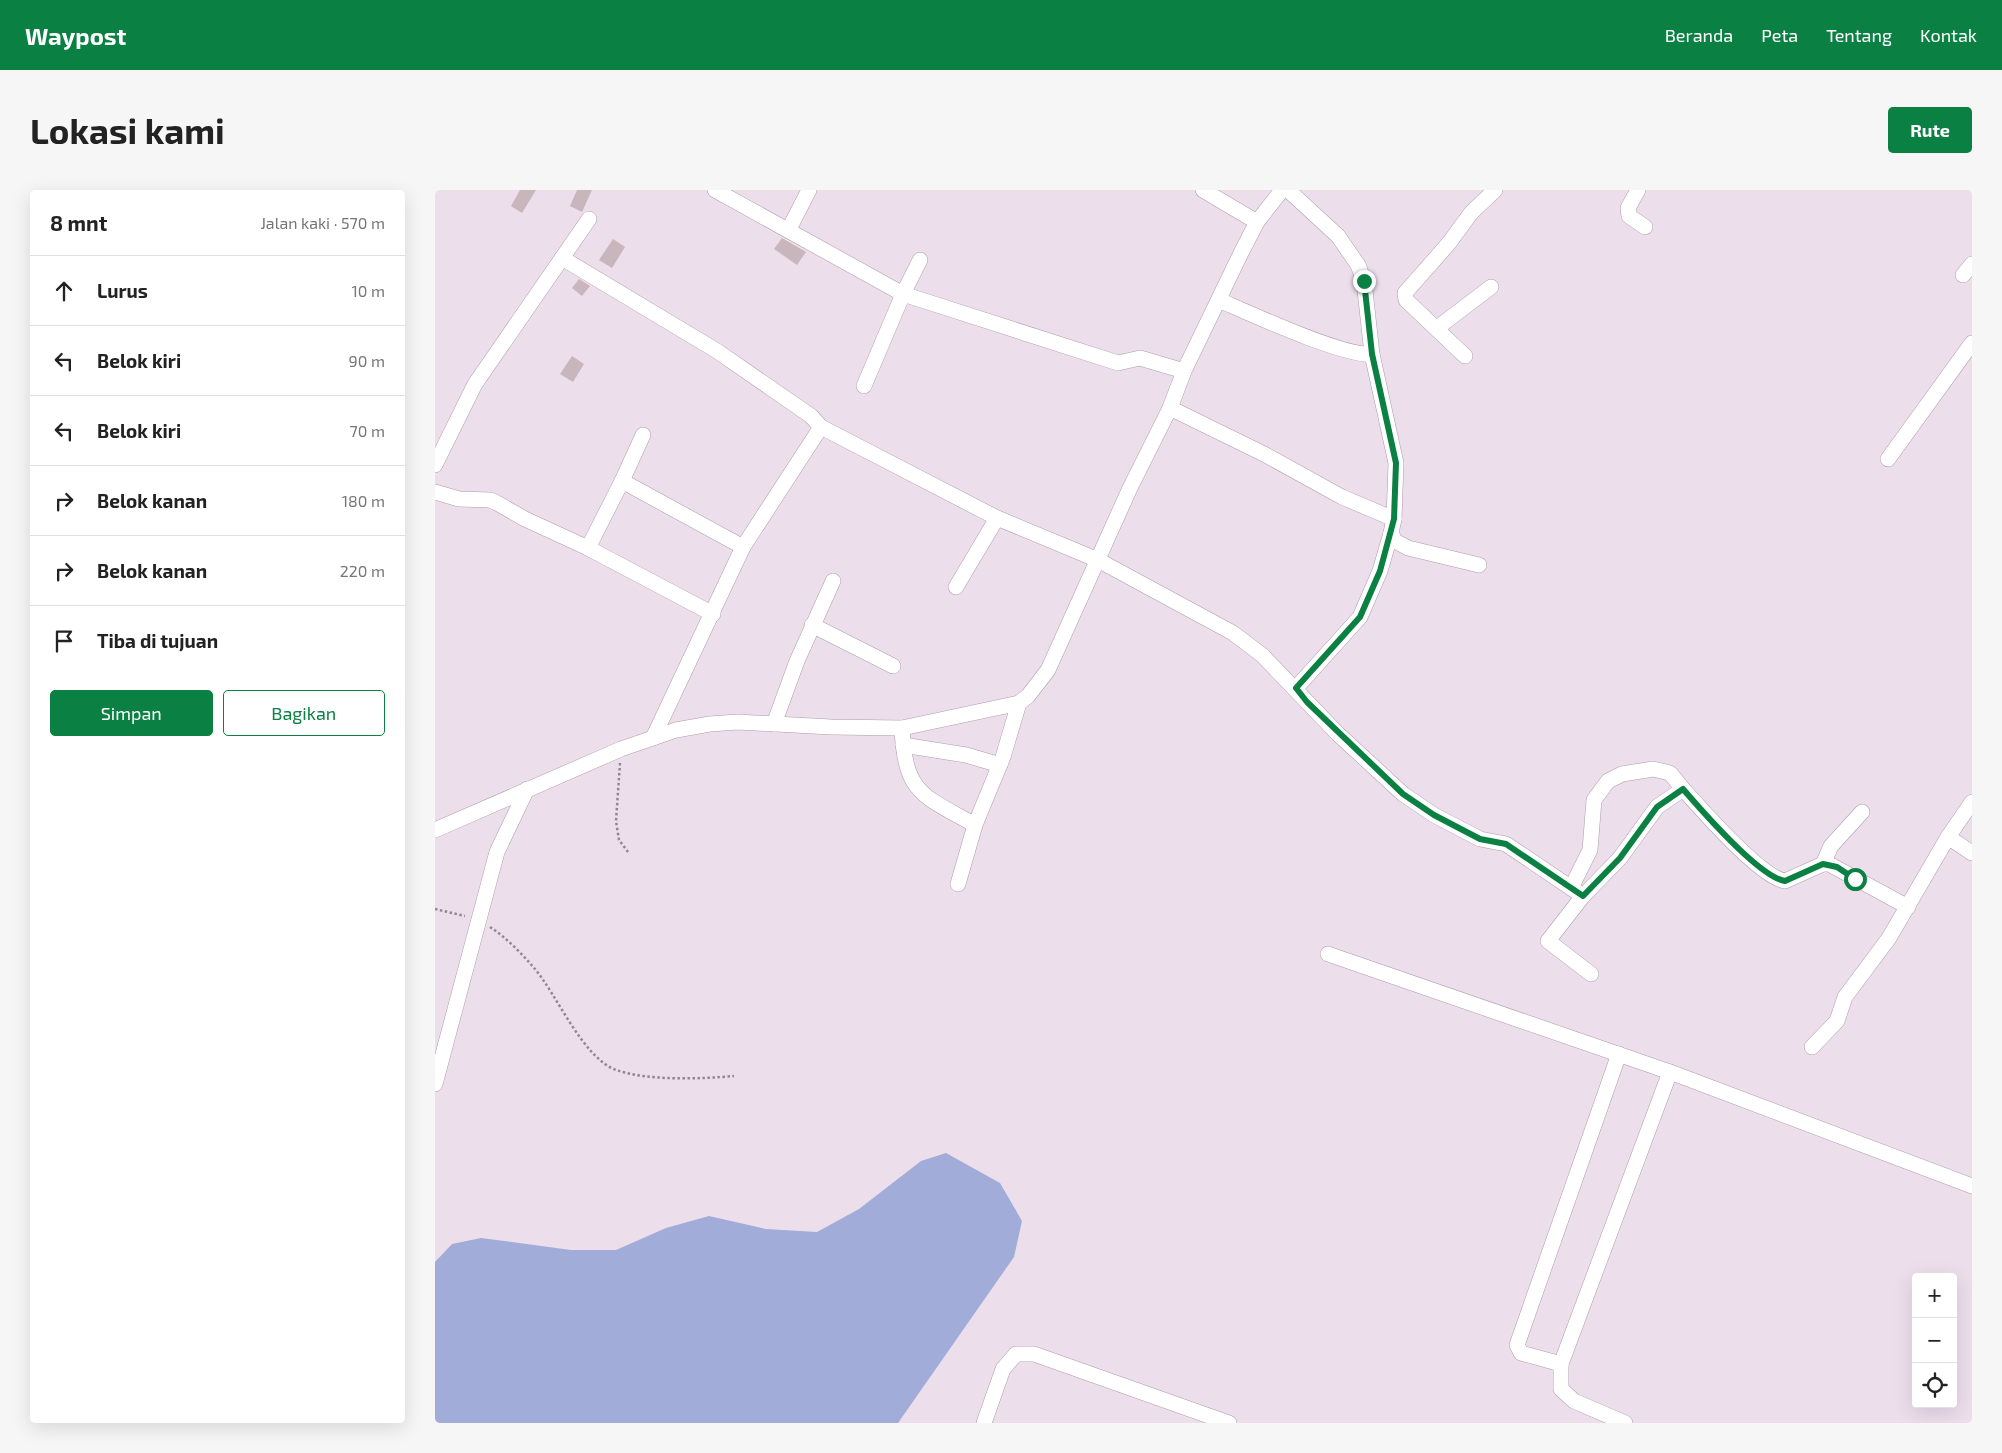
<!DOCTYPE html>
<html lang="id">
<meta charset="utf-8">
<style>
body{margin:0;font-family:"Exo 2",sans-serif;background:#f6f6f6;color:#222}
.controls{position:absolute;right:15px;bottom:15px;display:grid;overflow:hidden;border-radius:5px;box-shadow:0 5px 20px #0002}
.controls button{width:45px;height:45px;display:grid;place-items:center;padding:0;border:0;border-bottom:1px solid #e0e0e0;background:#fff;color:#222;font:25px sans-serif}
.stop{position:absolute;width:15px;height:15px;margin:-11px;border:4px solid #0b8043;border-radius:50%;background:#fff}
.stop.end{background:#0b8043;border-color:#fff;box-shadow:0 1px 5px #0008}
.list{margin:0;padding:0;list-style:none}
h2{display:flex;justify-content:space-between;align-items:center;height:65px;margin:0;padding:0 20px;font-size:21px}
h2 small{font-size:16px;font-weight:400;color:#767676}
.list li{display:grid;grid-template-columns:32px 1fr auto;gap:15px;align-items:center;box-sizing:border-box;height:70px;padding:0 20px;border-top:1px solid #e0e0e0}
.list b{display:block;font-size:19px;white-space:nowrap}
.list em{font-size:16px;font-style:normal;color:#767676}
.actions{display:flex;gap:10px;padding:15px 20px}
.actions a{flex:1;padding:11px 0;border:1px solid #0b8043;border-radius:5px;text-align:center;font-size:18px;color:#0b8043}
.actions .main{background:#0b8043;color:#fff}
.icon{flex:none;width:28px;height:28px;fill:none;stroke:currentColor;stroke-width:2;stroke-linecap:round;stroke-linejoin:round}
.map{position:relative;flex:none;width:1537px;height:1233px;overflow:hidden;border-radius:5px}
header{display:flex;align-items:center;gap:30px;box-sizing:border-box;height:70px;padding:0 25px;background:#0b8043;color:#fff}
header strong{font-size:24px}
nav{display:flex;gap:28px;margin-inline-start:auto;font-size:18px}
.intro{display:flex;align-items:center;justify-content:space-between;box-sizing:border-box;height:120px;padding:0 30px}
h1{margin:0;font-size:35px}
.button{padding:12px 22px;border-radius:5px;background:#0b8043;color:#fff;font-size:18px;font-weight:700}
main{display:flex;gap:30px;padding:0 30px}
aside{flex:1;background:#fff;border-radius:5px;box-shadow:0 5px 20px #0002}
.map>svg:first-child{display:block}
.water{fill:#a2acd8}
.building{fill:#c9b5bc}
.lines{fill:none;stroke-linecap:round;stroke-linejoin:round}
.minor-casing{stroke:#ac9eab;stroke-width:16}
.path{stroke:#918790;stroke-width:2.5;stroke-dasharray:2.5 2.5;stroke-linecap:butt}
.minor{stroke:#fff;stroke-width:15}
.route{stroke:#0b8043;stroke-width:6}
</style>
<header>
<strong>Waypost</strong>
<nav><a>Beranda</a><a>Peta</a><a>Tentang</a><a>Kontak</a></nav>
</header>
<div class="intro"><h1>Lokasi kami</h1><a class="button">Rute</a></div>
<main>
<aside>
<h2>8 mnt<small>Jalan kaki · 570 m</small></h2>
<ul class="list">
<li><svg class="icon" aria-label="ahead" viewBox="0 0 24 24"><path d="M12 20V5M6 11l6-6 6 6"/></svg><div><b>Lurus</b></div><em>10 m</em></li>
<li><svg class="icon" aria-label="left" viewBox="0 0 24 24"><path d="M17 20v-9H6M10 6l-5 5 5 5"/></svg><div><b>Belok kiri</b></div><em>90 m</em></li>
<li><svg class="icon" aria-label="left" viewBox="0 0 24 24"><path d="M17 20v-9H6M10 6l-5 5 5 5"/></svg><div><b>Belok kiri</b></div><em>70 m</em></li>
<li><svg class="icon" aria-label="right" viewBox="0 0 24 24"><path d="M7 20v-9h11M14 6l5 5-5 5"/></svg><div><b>Belok kanan</b></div><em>180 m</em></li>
<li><svg class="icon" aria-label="right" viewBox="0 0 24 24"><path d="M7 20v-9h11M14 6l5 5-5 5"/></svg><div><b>Belok kanan</b></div><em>220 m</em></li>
<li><svg class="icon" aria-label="arrive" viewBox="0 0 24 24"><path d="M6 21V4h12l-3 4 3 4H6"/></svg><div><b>Tiba di tujuan</b></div></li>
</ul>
<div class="actions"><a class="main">Simpan</a><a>Bagikan</a></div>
</aside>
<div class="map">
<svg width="1537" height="1233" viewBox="0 0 1537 1233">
<rect width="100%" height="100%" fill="#eddeec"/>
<polygon class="water" points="511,963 565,993 587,1031 579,1067 463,1233 0,1233 0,1072 17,1054 46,1048 136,1060 181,1060 231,1038 274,1026 331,1039 382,1042 424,1019 486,971"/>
<g class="building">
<polygon points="85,0 101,0 87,23 76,16"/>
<polygon points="142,0 157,0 147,22 135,16"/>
<polygon points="347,48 371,62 362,75 339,59"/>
<polygon points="178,49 190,57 177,78 164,70"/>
<polygon points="144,89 155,96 147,106 137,98"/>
<polygon points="137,166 149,174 138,192 125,184"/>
</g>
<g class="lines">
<defs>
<g id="minor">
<polyline points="280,0 468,104 683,173 705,168 749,181"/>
<polyline points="768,0 822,32"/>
<polyline points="853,0 903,46 923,75 929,91 937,164 961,273 959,329 956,343 960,351 973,358 1044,375"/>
<polyline points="1203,0 1193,18 1194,26 1210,37"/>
<polyline points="354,39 374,0"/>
<polyline points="127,68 282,161 376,226 386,237 562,328 663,370 798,443 827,465 903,544 968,604 999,625 1045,649 1071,654 1148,706"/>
<polyline points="1528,85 1537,74"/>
<path d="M784 110C814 123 909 167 937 164"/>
<polyline points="1002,138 1056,97"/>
<polyline points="1030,166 971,110 970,103 1014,53 1036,23 1060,0"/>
<polyline points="429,196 468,104 485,70"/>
<polyline points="735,218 829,264 907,307 959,329"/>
<polyline points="1453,269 1537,153"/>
<polyline points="0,275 40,194 154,29"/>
<polyline points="187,291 208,245"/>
<polyline points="0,302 24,309 55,310 62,313 90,329 153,358 278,424"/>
<polyline points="153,358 187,291 308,357"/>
<polyline points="521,397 562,328"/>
<polyline points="377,435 458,476"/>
<polyline points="861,498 925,427 945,381 956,343"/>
<polyline points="339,534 362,471 398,391"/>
<path d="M467 538C470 604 487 605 540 635"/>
<polyline points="218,548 308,357 386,237"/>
<polyline points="468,555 531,565 565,575"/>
<polyline points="0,640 186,559 241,540 275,534 303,532 396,537 467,538 584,513 593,506 613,480 695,298 735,218 749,181 806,63 822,32 847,0"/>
<polyline points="1513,647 1537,663"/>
<polyline points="1388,674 1396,656 1427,622"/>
<polyline points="523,694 540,635 568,567 584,513"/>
<polyline points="1136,698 1155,660 1159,610 1173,591 1187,584 1218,579 1235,583 1248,599"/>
<polyline points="893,764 1235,882 1537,996"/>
<path d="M1156 784 1113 751 1148 706 1185 668 1222 617 1248 599C1267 620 1325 687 1350 691L1388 674H1394L1473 717"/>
<polyline points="1377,857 1402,831 1410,807 1454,748 1513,647 1537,612"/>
<polyline points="0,894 62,662 92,599"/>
<polyline points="1126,1174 1086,1163 1082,1155 1184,864"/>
<polyline points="549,1233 568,1179 581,1164 599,1164 794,1233"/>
<polyline points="1190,1233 1139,1211 1126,1199 1126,1174 1235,882"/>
</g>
</defs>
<use href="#minor" class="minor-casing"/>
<g class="path">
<polyline points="185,573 181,631 184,650 193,662"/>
<polyline points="0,719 30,726"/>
<path d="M55 737C72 748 87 764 100 779 122 805 148 868 181 880 213 891 265 889 299 886"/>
</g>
<use href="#minor" class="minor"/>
</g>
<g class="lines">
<path class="route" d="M929 91 937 164 961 273 959 329 945 381 925 427 861 498 872 512 968 604 999 625 1045 649 1071 654 1148 706 1185 668 1222 617 1248 599C1267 621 1324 687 1350 691L1388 674 1402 677 1420 689"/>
</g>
</svg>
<div class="controls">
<button>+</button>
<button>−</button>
<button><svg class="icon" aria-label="locate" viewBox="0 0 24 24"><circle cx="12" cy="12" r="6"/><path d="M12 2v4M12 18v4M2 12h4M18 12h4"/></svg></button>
</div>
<div class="stop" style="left:1420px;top:689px"></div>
<div class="stop end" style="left:929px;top:91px"></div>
</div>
</main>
